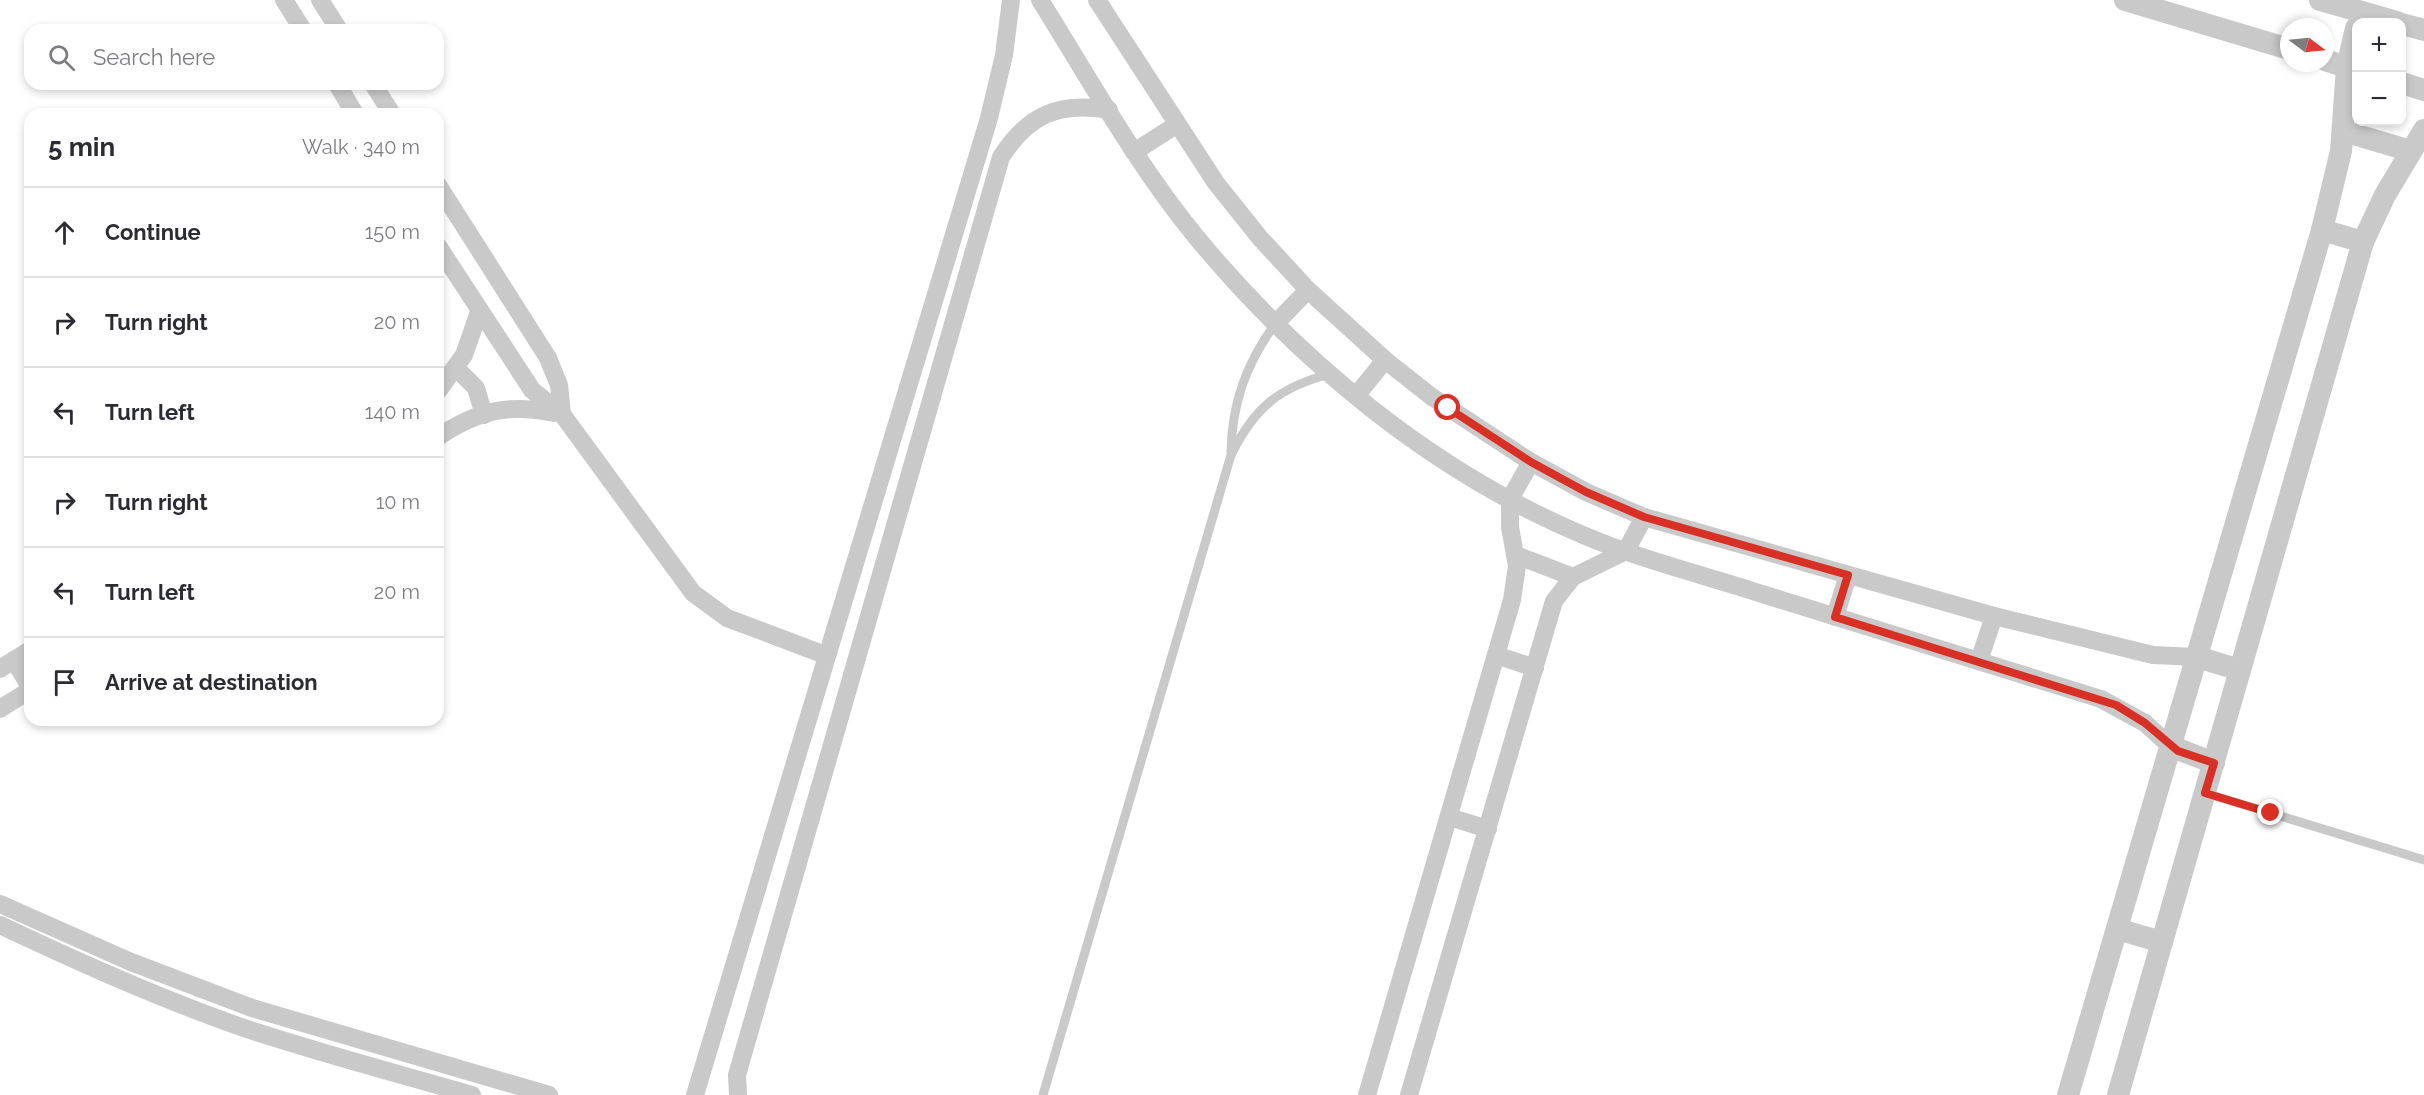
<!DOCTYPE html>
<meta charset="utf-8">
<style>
body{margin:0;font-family:Raleway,sans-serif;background:#f7f7f7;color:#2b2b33}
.controls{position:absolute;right:18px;top:18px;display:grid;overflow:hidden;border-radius:12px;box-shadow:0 3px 9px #0003}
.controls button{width:54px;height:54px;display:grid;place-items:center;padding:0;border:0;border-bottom:2px solid #e1e1e2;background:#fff;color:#2b2b33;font:30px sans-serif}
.compass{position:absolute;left:2280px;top:18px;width:54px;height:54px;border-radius:50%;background:#fff;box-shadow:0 3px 9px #0003;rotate:106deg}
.stop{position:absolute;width:18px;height:18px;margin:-14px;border:4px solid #d93025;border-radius:50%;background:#fff}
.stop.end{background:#d93025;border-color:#fff;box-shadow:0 2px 6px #0008}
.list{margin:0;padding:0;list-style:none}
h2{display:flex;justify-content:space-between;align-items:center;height:78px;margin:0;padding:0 24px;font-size:26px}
h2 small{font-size:20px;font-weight:400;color:#7c7c81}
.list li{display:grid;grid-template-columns:39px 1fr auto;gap:18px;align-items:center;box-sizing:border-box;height:90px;padding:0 24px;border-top:2px solid #e1e1e2}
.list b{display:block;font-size:22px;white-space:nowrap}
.list em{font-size:20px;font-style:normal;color:#7c7c81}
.icon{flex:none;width:33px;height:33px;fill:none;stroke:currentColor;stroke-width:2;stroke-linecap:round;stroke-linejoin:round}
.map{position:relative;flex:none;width:2424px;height:1095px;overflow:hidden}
.search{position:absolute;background:#fff;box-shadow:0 3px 9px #0003;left:24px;top:24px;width:420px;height:66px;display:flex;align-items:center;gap:15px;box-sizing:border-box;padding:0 21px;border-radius:18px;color:#7c7c81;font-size:22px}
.panel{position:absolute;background:#fff;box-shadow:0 3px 9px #0003;left:24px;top:108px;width:420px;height:618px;border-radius:18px}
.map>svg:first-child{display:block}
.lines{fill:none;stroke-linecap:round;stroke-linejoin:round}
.service{stroke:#c9c9c9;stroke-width:9}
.minor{stroke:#c9c9c9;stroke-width:18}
.tertiary{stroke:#c9c9c9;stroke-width:22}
.route{stroke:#d93025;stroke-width:8}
</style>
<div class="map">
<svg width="2424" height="1095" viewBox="0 0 2424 1095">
<rect width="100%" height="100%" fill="#fff"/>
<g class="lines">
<g class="service">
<path d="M1231 452C1232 403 1246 364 1275 324"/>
<polyline points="2205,793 2424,860"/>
<path d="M1043 1095 1231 455C1254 408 1279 387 1330 374"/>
</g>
<g class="minor">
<polyline points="284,0 303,30"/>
<polyline points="320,0 339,30"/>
<path d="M1040 0C1090 80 1137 165 1197 238 1300 362 1433 472 1583 535 1639 559 1700 574 1759 593 1873 629 1987 664 2101 699L2145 723 2170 746"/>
<polyline points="1097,0 1216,183 1260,238 1308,290 1385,360 1432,397 1531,462 1586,492 1644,517 1994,616 2153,655 2197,657"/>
<polyline points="337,84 355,114"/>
<polyline points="373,84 392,114"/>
<polyline points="1134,152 1176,125"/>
<polyline points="438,185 548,358 559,385 562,414"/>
<polyline points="438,246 532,390 562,414 693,593 727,618 825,655"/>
<polyline points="1275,324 1308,290"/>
<polyline points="456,368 476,388 484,415"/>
<polyline points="438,391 464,355 479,312"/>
<polyline points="1356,396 1385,360"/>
<path d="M438 437C477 411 508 403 554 413"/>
<polyline points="1516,555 1573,577"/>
<polyline points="1835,617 1848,575"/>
<polyline points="1496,655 1535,668"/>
<polyline points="14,660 30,687"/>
<polyline points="1979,661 1994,616"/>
<polyline points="0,669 30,650"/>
<polyline points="0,709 30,690"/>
<polyline points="1449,817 1488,829"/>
<polyline points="0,904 131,962 252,1008 549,1095"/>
<path d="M0 925C80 963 160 999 244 1028 319 1053 396 1073 472 1095"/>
<polyline points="695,1095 989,118 1004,55 1011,0"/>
<path d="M738 1095 737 1075 1001 157C1028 115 1059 101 1109 110"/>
<polyline points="1367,1095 1512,600 1517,566 1510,527 1510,499 1531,462"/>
<polyline points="1409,1095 1554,601 1573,577 1626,551 1644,517"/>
</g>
<g class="tertiary">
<polyline points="2125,0 2289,49"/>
<polyline points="2320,0 2397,22"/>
<polyline points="2402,24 2424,30"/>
<polyline points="2325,60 2356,70"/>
<polyline points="2402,83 2424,90"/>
<polyline points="2343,131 2411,151"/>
<polyline points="2322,230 2363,242"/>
<polyline points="2197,657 2240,670"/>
<polyline points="2170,746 2214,763"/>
<polyline points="2117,929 2162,942"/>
<polyline points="2068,1095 2322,230 2341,151 2347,67 2356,28"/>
<polyline points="2118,1095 2363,242 2385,195 2424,130"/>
</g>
</g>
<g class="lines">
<polyline class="route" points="1448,408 1531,462 1586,492 1644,517 1848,575 1835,617 2116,705 2145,723 2178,751 2214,763 2205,793 2271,813"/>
</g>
</svg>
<div class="controls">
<button>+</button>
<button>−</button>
</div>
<svg class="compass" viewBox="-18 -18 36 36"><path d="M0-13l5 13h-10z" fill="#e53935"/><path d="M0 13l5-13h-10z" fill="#7c7c81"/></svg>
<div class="stop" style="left:1448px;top:408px"></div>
<div class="stop end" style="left:2271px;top:813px"></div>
<div class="search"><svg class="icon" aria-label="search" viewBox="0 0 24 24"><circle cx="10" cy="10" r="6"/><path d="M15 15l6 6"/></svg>Search here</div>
<section class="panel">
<h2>5 min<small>Walk · 340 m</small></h2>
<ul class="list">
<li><svg class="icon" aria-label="ahead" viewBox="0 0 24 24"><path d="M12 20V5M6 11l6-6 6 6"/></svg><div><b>Continue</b></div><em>150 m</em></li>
<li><svg class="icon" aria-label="right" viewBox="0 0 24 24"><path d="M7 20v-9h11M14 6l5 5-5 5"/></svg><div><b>Turn right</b></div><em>20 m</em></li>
<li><svg class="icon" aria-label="left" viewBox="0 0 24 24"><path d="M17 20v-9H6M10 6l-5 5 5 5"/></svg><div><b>Turn left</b></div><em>140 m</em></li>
<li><svg class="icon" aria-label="right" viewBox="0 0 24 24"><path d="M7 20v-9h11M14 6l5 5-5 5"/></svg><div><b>Turn right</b></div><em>10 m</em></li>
<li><svg class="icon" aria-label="left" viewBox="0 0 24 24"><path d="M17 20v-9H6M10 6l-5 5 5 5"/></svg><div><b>Turn left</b></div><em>20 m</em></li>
<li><svg class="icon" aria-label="arrive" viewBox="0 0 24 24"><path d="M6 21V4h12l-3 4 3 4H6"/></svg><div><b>Arrive at destination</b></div></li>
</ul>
</section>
</div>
